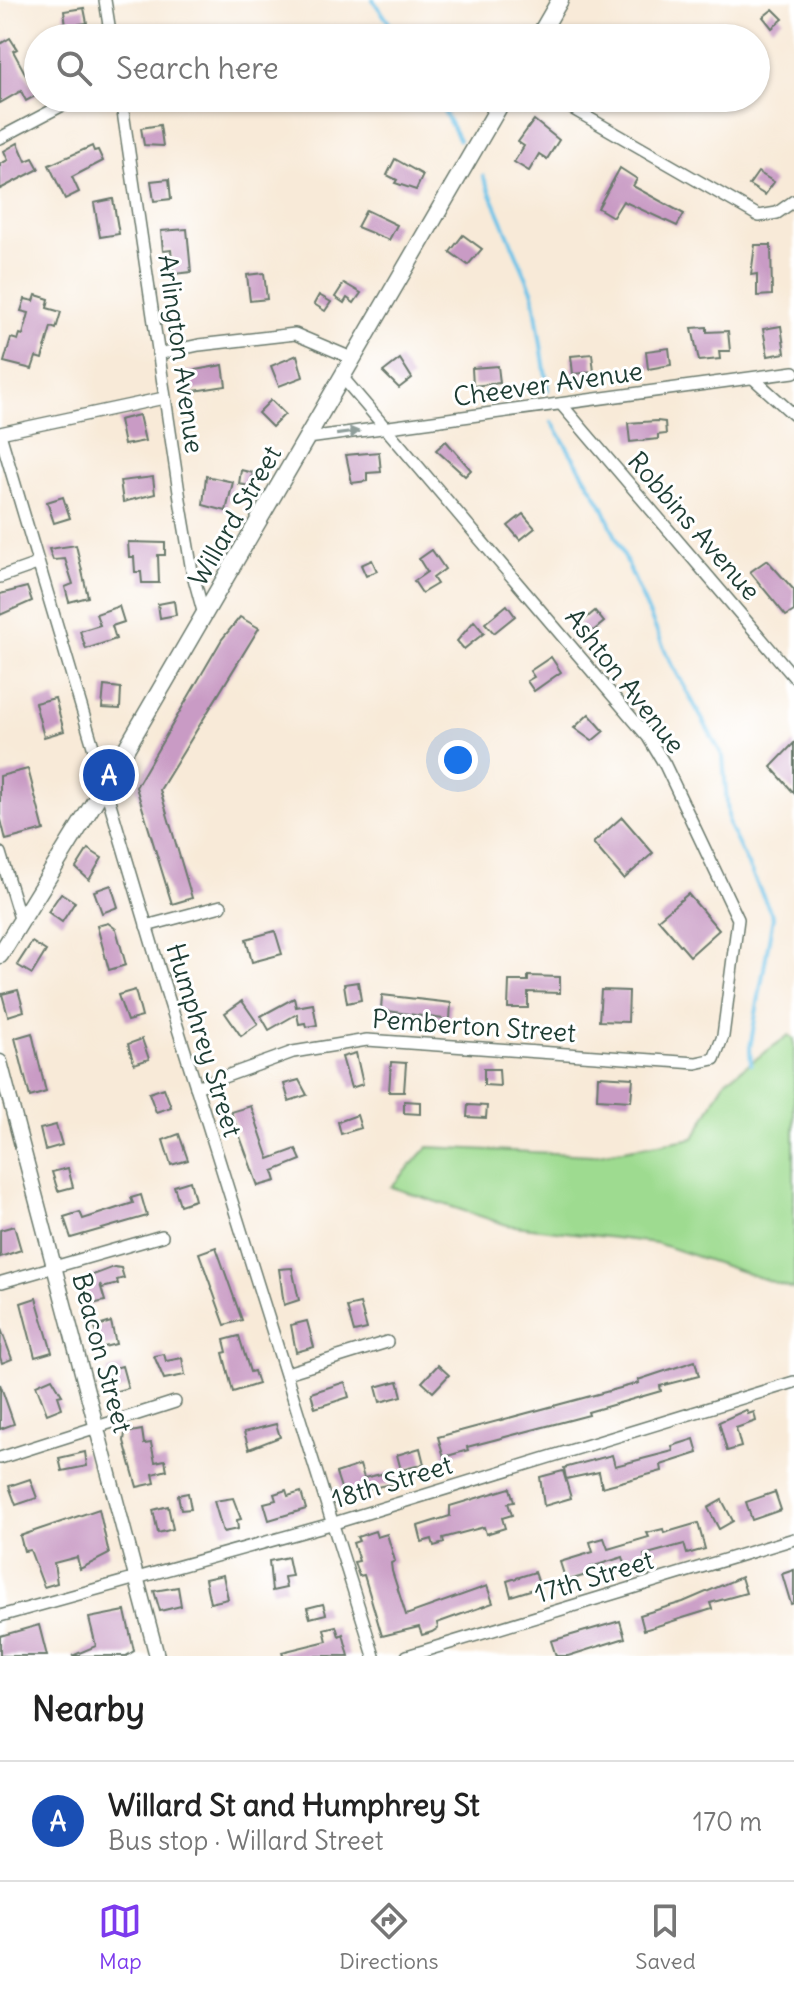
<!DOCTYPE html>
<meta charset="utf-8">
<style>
body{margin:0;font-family:Delius,sans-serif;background:#f6f6f6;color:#222}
.you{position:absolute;left:458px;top:760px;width:28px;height:28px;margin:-20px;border:6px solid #fff;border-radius:50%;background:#1a73e8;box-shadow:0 0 0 12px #1a73e833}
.badge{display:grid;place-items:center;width:52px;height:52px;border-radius:50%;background:#7c3aed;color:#fff;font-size:26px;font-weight:700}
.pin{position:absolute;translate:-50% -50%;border:4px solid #fff;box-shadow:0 2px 8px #0006}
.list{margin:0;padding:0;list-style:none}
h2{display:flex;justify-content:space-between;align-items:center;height:104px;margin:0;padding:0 32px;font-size:34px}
h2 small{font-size:26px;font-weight:400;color:#767676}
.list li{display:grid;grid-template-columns:52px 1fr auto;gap:24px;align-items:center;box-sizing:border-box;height:120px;padding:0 32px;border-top:2px solid #e0e0e0}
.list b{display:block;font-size:30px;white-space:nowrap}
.list p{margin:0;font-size:26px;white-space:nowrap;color:#767676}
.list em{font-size:26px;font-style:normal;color:#767676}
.icon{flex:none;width:44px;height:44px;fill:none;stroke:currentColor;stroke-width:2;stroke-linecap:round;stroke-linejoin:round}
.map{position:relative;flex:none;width:794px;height:1656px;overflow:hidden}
.search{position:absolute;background:#fff;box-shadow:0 2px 6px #0004;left:24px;right:24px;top:24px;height:88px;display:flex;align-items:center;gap:20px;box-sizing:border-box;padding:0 28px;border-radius:44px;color:#767676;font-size:30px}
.sheet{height:224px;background:#fff}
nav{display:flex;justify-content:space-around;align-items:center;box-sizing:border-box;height:112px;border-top:2px solid #e0e0e0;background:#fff;font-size:22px;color:#767676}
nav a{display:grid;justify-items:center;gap:4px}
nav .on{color:#7c3aed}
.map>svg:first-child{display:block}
.green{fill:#9edb90;stroke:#5e8c62;stroke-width:2}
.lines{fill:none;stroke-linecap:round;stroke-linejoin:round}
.stream{stroke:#6bc2e8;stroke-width:4}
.building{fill:#c99bc5}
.minor-casing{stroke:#6b7a6d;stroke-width:14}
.tertiary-casing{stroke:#6b7a6d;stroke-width:17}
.secondary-casing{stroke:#6b7a6d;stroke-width:19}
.minor{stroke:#fff;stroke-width:11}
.tertiary{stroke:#fff;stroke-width:14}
.secondary{stroke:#fff;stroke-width:16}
.oneway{fill:#8f9e9a}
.labels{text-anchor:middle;stroke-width:6;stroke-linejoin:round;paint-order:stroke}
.street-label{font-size:26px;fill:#1f3d34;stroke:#fff}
</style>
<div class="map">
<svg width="794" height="1656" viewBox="0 0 794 1656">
<rect width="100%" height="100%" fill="#fff"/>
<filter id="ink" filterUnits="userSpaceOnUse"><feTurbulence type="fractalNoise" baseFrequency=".0125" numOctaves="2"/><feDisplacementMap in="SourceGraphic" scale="16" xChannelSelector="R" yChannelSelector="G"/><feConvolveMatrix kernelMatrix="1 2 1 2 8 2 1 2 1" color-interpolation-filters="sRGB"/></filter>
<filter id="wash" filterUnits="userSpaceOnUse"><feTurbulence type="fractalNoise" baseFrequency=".006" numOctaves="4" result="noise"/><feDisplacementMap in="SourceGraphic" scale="32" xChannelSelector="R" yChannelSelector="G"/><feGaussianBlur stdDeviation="1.8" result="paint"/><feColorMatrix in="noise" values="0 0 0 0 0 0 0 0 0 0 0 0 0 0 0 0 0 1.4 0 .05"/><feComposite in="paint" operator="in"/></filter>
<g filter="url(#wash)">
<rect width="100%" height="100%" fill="#f8ead8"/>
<polygon class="green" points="789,1035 794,1039 794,1289 656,1243 507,1225 391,1187 428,1147 593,1155 694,1138 725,1081"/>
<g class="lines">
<g class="stream">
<polyline points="373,0 400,38"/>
<polyline points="437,98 459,140"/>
<polyline points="483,176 533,293 548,390"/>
<polyline points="552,422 602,505 667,655 723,757 729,826 773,917 750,1048 751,1064"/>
</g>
</g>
<g id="blocks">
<g class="building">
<polygon points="84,8 87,23 66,26 64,11"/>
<polygon points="773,9 783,19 772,28 763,17"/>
<polygon points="10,38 17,49 13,51 37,95 26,101 21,91 0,103 0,44"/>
<polygon points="534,120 559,140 547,159 539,154 529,171 514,162 524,146 518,142"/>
<polygon points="160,125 163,146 144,145 141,128"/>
<polygon points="18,143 26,161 33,158 39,169 0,189 0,164 8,160 4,151"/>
<polygon points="92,146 94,151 98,150 103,161 72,177 79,192 65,199 49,165"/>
<polygon points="395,159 423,175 416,190 395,183 397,180 387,175"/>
<polygon points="620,168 637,179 633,186 684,214 677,226 623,201 613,217 598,208"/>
<polygon points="758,172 774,182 765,195 749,185"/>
<polygon points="169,179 171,199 154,201 151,181"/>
<polygon points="113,199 119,234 100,237 94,203"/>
<polygon points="366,210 397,225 389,240 357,227"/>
<polygon points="187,229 191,272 174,274 171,250 163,251 161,231"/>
<polygon points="463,235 482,249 468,265 450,252"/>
<polygon points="755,245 771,245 772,295 757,296 757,274 751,275"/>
<polygon points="264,273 267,299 250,301 247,275"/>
<polygon points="344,283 361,293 354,303 347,298 344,303 335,297"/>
<polygon points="36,295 49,299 47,308 61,312 56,329 51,327 42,359 36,357 32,369 4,362 11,338 18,340 20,334 23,335 29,313 21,311 25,299 34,301"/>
<polygon points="319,295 331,302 325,311 314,304"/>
<polygon points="781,326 785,353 768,356 763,329"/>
<polygon points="707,327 707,332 728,331 730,351 719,351 720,359 699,361 692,328"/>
<polygon points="669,348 671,365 648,369 646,351"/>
<polygon points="592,354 594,372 573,374 571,356"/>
<polygon points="297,355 303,377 279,386 271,366"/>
<polygon points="400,359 412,378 399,388 383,372"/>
<polygon points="223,365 226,386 187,392 184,372"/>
<polygon points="498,366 500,383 473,386 472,368"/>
<polygon points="271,400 285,414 272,427 258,413"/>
<polygon points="139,415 145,441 124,445 119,420"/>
<polygon points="657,421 665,422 666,434 658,435 658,439 630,442 628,423"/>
<polygon points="446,441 471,470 465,476 436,450"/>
<polygon points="379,452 381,472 367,473 367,481 352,483 346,455"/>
<polygon points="241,470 253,473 250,486 239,484"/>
<polygon points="206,476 233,482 226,511 203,505"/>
<polygon points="153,477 155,494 123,502 120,481"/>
<polygon points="63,497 70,518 54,523 47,502"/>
<polygon points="523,514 535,528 520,540 508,526"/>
<polygon points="128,542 165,543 165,555 158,555 159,583 142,583 141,572 135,572 134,557 129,557"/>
<polygon points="76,545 88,597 69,602 65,587 73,584 65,559 53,560 49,549"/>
<polygon points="432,550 445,569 433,578 437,584 422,593 414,581 427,572 419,559"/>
<polygon points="372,560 377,571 366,576 361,565"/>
<polygon points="767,560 794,590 794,611 786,616 750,572"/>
<polygon points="27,587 32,601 0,615 0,594"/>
<polygon points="174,601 176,615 160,618 158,604"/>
<polygon points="507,605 515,616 494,633 485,623"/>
<polygon points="119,606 124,622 112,626 116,639 86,649 80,631 100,625 96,614"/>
<polygon points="595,611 604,622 587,636 578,625"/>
<polygon points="240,617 259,628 160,790 192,898 172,904 136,787 222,639"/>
<polygon points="474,621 484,633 464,649 457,641"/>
<polygon points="551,657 561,672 534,691 527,681 534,677 530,671"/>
<polygon points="104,686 121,688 120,709 102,708"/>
<polygon points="55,698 64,731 44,737 35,703"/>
<polygon points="589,714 604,731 592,741 574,728"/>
<polygon points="794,743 794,793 771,767"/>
<polygon points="28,769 44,830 6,840 0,816 0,776"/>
<polygon points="622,817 653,853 624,879 593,843"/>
<polygon points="88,849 102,858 89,880 76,868"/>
<polygon points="111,885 118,907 102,913 94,891"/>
<polygon points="61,893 75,902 62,922 48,912"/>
<polygon points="688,894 719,930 690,956 658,919"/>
<polygon points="108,923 116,929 126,965 109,970 97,926"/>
<polygon points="275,931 282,954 252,962 246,939"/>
<polygon points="32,942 46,951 32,974 17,965"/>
<polygon points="528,976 560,977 560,993 528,992 528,1008 508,1008 509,981 528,981"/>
<polygon points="358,982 361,1000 347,1003 344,984"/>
<polygon points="18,990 24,1011 8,1016 2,994"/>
<polygon points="135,990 142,1017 127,1021 118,995"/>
<polygon points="601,990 629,991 628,1022 599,1021"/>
<polygon points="382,995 451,1003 450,1020 381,1010"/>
<polygon points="294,998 296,1007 313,1004 317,1025 306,1027 305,1023 299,1024 297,1014 269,1030 261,1016"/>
<polygon points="242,1001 258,1024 241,1036 225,1013"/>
<polygon points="32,1033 46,1092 30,1097 15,1038"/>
<polygon points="142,1039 149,1059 134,1064 128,1044"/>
<polygon points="356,1053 363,1084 351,1088 342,1057"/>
<polygon points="391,1062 406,1063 404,1092 389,1092"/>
<polygon points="484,1069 499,1069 500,1086 484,1085"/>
<polygon points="598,1076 633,1078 631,1101 597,1099"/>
<polygon points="299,1080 307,1095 289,1101 284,1084"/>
<polygon points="164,1088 171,1107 156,1112 149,1093"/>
<polygon points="404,1101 420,1102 420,1114 404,1113"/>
<polygon points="468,1105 487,1106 486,1118 467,1117"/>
<polygon points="251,1106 269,1159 296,1149 301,1160 273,1171 276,1181 258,1186 231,1112"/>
<polygon points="357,1115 361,1128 341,1134 338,1122"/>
<polygon points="56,1125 62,1145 45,1150 40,1129"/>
<polygon points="179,1134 188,1160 171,1165 163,1140"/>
<polygon points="68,1168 73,1187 58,1191 52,1172"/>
<polygon points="190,1181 195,1200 180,1205 174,1186"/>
<polygon points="141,1195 147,1216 71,1238 64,1217 80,1212 83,1219 133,1203 131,1198"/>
<polygon points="14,1226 21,1250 0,1257 0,1230"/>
<polygon points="216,1247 242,1320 225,1325 199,1253"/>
<polygon points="114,1267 121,1268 124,1278 117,1280 118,1284 102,1288 100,1284 105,1301 88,1305 83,1284 86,1283 85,1278"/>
<polygon points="292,1268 299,1300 284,1305 279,1269"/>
<polygon points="36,1298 52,1352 35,1357 21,1303"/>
<polygon points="360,1304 367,1329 354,1332 347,1307"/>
<polygon points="307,1321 314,1347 296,1352 291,1325"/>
<polygon points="111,1322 116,1344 100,1348 95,1327"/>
<polygon points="1,1329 12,1359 2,1363 0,1357"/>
<polygon points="239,1336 250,1372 254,1371 258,1384 233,1392 223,1353 227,1352 224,1340"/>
<polygon points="164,1354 166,1361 182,1358 185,1375 164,1379 154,1356"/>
<polygon points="695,1361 699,1376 660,1386 661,1391 588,1412 589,1415 467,1447 468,1450 444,1457 438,1437 639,1383 638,1380"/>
<polygon points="438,1365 449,1375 433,1392 422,1382"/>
<polygon points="122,1366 128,1388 113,1392 107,1370"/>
<polygon points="52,1378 62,1395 58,1396 62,1408 47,1414 36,1385"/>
<polygon points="398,1381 402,1396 380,1402 376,1387"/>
<polygon points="345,1382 349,1397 315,1408 311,1393"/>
<polygon points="0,1384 14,1424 0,1429"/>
<polygon points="746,1410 748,1414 754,1412 756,1421 736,1428 741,1447 727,1451 719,1422"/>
<polygon points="276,1424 280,1437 249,1449 244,1432"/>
<polygon points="142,1430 144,1444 151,1443 155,1462 165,1460 167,1470 153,1474 155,1483 137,1487 124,1441 125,1433"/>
<polygon points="694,1439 698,1453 661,1465 662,1471 602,1487 599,1472 566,1479 564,1468 612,1455 615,1466 673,1451 672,1446"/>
<polygon points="420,1448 424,1464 401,1470 397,1455"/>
<polygon points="85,1452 87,1466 62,1471 59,1458"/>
<polygon points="360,1465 364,1478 398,1470 400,1478 390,1481 391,1484 343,1494 336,1473"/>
<polygon points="563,1471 571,1498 544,1506 540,1477"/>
<polygon points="30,1479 37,1498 16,1505 9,1486"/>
<polygon points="510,1488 514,1502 508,1503 512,1515 502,1518 505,1528 486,1534 484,1527 443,1538 444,1543 434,1546 432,1539 422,1542 418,1526 450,1516 450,1506"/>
<polygon points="286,1490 288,1496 301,1492 306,1509 269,1520 264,1503 276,1500 274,1494"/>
<polygon points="775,1492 781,1510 752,1520 746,1502"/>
<polygon points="188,1493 191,1509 181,1510 178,1495"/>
<polygon points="233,1498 241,1519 237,1520 238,1529 223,1532 214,1501"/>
<polygon points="722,1500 733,1521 719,1529 708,1508"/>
<polygon points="168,1506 173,1529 158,1533 153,1510"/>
<polygon points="99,1509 109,1554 80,1569 77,1557 54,1563 57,1583 44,1587 30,1550 24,1551 20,1536"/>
<polygon points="698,1523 705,1549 687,1554 684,1544 644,1555 646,1564 627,1569 623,1557 591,1567 593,1573 566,1581 560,1562 593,1552 590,1542 604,1538 608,1549 649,1537 647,1533 663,1529 664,1533"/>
<polygon points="375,1531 377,1537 387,1534 395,1561 391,1563 392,1571 406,1615 487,1586 493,1603 437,1623 438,1628 432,1632 422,1635 419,1627 382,1636 364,1575 359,1576 354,1562 359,1561 353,1543 359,1541 357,1537"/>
<polygon points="288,1557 292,1576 284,1577 286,1588 272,1591 269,1561"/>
<polygon points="794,1570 794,1603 791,1604 782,1574"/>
<polygon points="535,1572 540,1587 511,1596 507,1581"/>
<polygon points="223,1575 228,1599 210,1603 205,1579"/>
<polygon points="741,1577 746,1593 710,1603 712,1609 644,1630 640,1615 683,1602"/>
<polygon points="178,1587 181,1606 160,1611 154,1591"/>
<polygon points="323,1604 326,1614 310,1618 307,1608"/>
<polygon points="125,1611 134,1651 126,1656 72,1656 96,1646 89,1618"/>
<polygon points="620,1621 625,1638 568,1656 556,1656 551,1641"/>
<polygon points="39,1625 47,1656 0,1656 0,1636"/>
<polygon points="336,1626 339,1636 343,1634 349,1656 283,1656 282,1652 327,1641 324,1629"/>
</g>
</g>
</g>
<g filter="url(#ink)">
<use href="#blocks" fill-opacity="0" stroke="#6b7a6d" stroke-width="2"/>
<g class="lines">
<defs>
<g id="minor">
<polyline points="105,0 111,38"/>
<polyline points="121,98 181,506 192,571 204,615"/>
<polyline points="554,98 759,216 777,213 794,201"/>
<polyline points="0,138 76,98"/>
<polyline points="158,354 199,345 295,334 354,359"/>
<polyline points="754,379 794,415"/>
<polyline points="561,404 794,677"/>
<polyline points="0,433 164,398"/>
<polyline points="0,434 159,968 374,1656"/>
<polyline points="308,438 794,372"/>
<polyline points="0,577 37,564"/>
<polyline points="0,853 21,922"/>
<polyline points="146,926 221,906"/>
<polyline points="196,1087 293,1052 367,1040 696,1063 714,1059 723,1036 738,919 665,765 648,737 343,378"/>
<polyline points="2,1282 162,1236"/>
<polyline points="287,1373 387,1342"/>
<polyline points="0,1458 175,1402"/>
<polyline points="0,1616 331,1524 794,1382"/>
<polyline points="407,1656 794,1539"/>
</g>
<polyline id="tertiary" points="0,1062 157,1656"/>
<g id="secondary">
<polyline points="538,38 560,0"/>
<polyline points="0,955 105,785 504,98"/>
</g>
</defs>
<use href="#minor" class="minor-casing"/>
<use href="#tertiary" class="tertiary-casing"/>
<use href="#secondary" class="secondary-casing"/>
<use href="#minor" class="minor"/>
<use href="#tertiary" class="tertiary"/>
<use href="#secondary" class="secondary"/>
</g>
<defs><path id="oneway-solid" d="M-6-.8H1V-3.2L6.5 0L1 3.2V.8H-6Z" transform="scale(2)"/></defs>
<use class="oneway" href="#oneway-solid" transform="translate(348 433) rotate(-8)"/>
</g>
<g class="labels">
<g class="street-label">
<text transform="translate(181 354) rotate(82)" y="9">Arlington Avenue</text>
<text transform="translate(548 384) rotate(-8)" y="9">Cheever Avenue</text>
<text transform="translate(235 516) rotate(-60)" y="9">Willard Street</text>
<text transform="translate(694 526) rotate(49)" y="9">Robbins Avenue</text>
<text transform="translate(625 681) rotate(52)" y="9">Ashton Avenue</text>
<text transform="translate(474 1026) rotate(4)" y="9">Pemberton Street</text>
<text transform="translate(204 1040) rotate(73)" y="9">Humphrey Street</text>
<text transform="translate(102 1353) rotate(75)" y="9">Beacon Street</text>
<text transform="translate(392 1482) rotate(-17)" y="9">18th Street</text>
<text transform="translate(594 1577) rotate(-17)" y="9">17th Street</text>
</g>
</g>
</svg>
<div class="you"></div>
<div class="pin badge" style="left:109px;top:775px;background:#1a4fb4">A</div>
<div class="search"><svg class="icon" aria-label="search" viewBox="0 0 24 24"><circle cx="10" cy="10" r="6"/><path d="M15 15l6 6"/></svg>Search here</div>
</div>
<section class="sheet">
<h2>Nearby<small></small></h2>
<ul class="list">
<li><span class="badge" style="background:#1a4fb4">A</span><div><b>Willard St and Humphrey St</b><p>Bus stop · Willard Street</p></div><em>170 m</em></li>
</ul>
</section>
<nav>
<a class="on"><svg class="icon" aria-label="map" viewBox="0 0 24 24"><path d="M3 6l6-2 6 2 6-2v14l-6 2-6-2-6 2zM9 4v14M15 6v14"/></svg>Map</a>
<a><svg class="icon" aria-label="directions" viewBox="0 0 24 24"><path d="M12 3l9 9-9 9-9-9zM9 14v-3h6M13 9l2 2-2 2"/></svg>Directions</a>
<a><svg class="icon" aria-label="saved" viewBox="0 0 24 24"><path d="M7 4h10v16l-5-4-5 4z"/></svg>Saved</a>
</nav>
